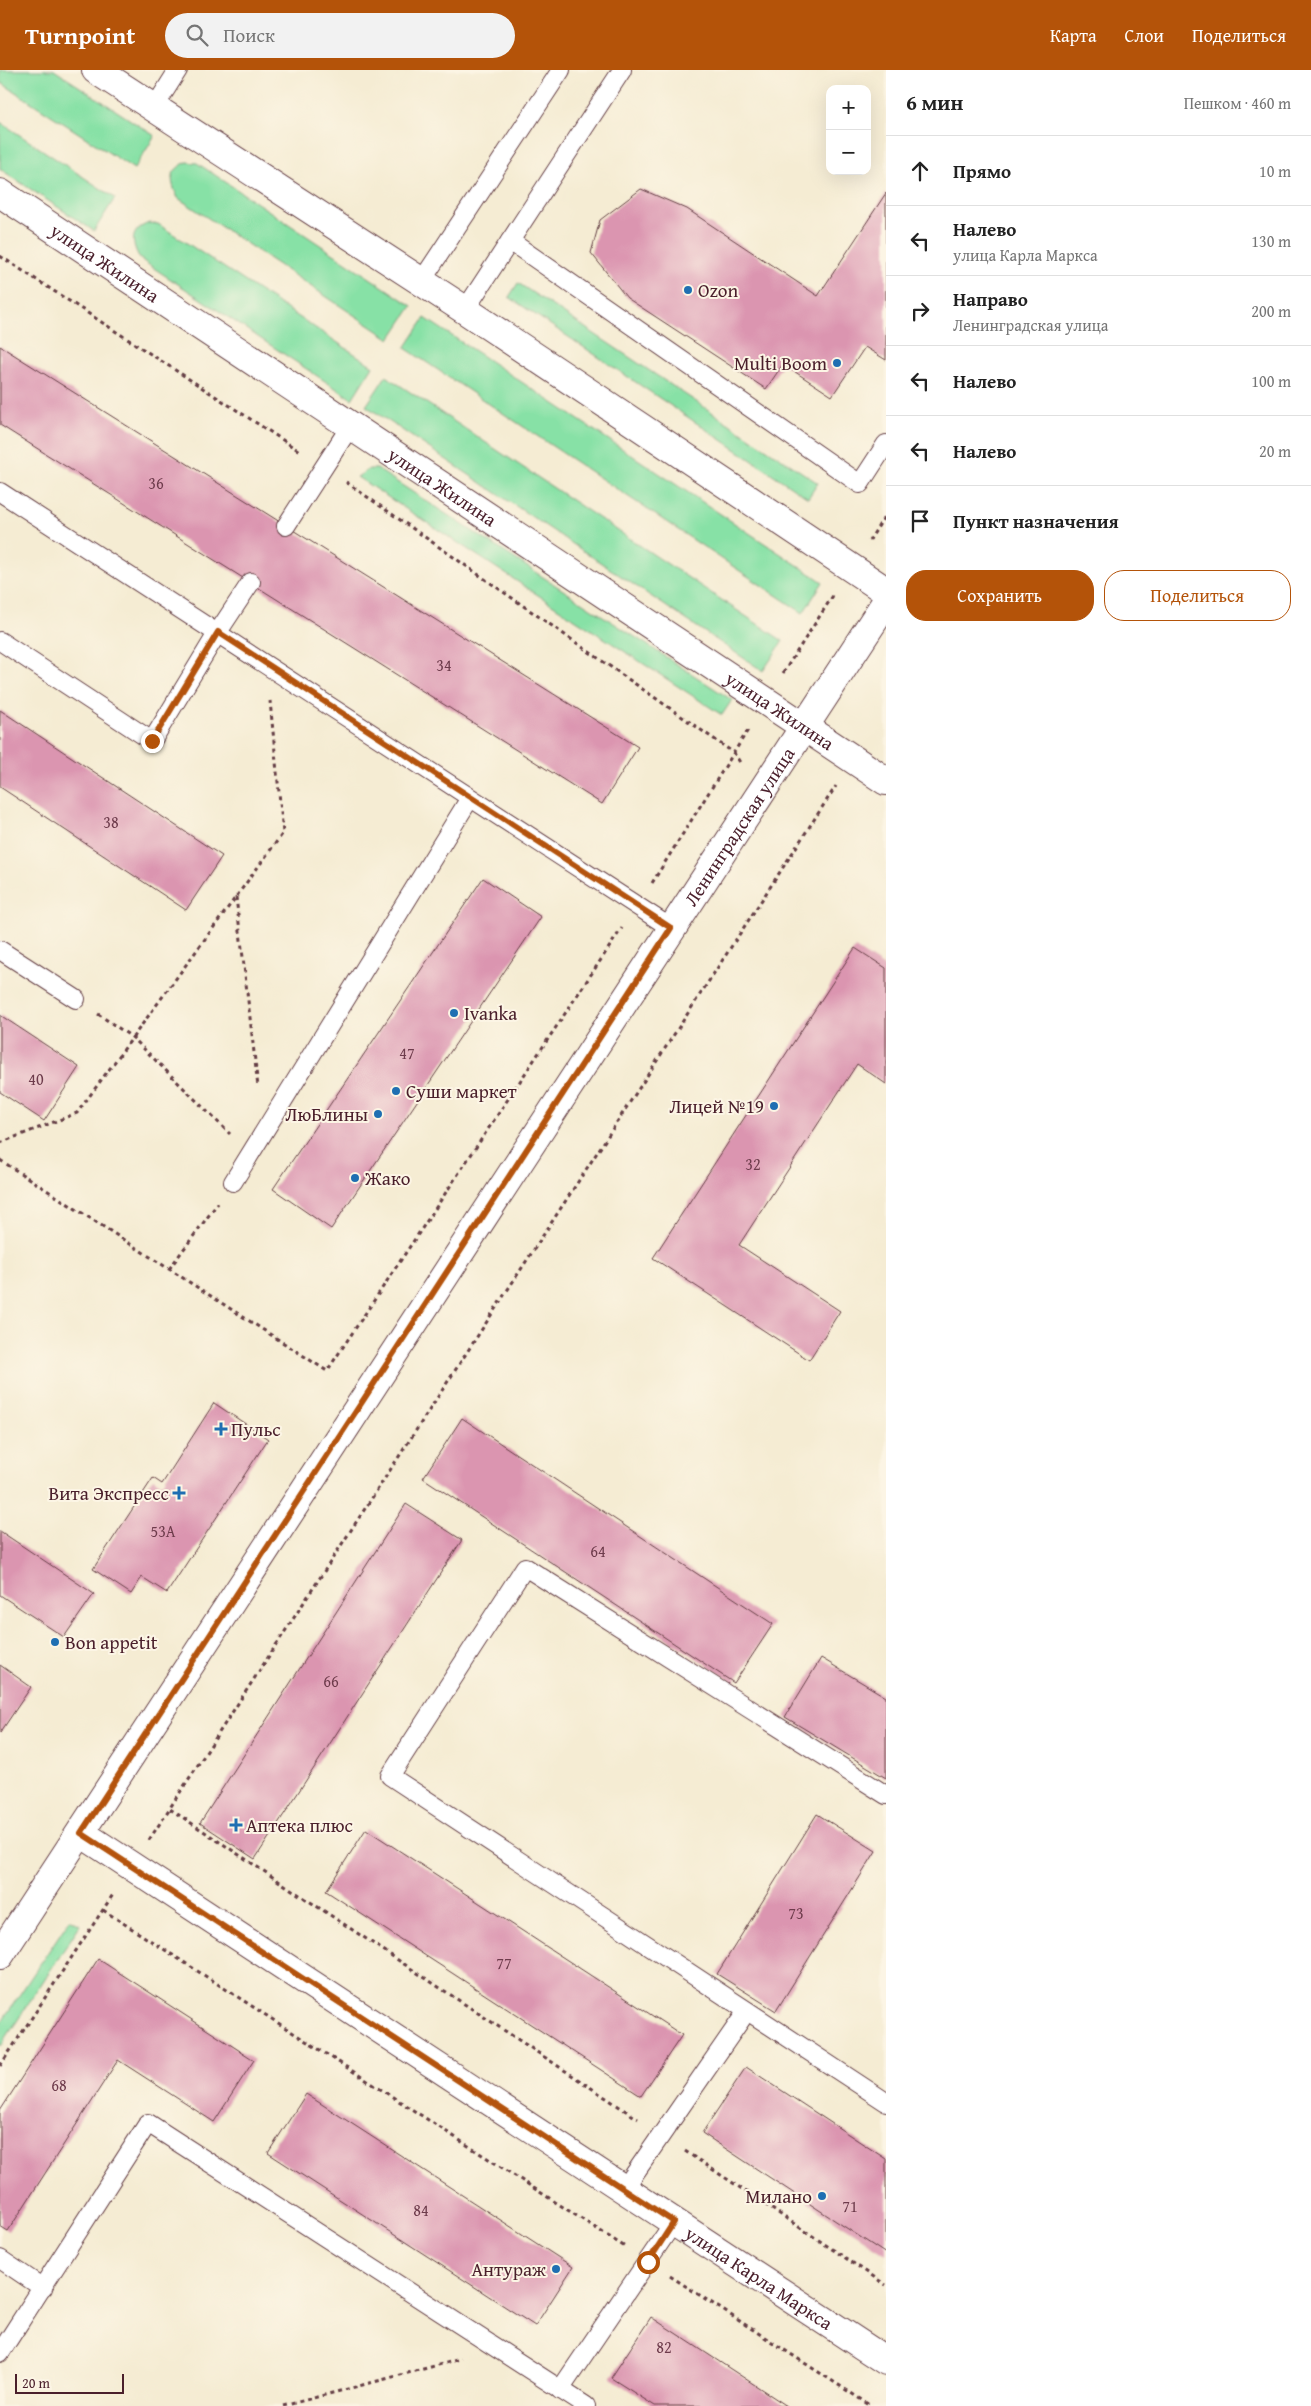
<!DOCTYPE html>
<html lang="ru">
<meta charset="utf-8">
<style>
body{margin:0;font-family:"Gentium Book Plus",serif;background:#f2f2f2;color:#222}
.controls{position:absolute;right:15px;top:15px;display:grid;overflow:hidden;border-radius:10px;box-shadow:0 5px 20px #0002}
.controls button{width:45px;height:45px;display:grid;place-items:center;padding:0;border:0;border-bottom:1px solid #e0e0e0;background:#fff;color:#222;font:25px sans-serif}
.scale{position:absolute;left:15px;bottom:12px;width:109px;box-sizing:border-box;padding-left:5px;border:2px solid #4a1f2b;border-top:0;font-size:14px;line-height:18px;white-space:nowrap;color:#4a1f2b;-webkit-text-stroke:4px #fcf5e5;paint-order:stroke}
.stop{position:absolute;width:15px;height:15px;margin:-11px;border:4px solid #b45309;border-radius:50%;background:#fff}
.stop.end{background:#b45309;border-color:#fff;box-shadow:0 1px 5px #0008}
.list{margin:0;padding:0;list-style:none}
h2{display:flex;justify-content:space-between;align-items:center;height:65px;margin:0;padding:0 20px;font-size:21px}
h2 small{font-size:16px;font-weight:400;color:#767676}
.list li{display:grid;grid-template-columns:32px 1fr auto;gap:15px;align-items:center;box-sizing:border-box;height:70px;padding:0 20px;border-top:1px solid #e0e0e0}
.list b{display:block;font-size:19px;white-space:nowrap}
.list p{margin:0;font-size:16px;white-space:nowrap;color:#767676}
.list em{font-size:16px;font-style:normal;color:#767676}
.actions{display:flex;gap:10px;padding:15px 20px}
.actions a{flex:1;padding:11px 0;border:1px solid #b45309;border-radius:20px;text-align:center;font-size:18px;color:#b45309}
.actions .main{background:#b45309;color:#fff}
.icon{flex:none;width:28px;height:28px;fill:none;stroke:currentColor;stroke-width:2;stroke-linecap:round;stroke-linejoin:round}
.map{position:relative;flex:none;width:886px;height:2336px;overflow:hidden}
header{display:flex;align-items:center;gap:30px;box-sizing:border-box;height:70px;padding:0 25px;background:#b45309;color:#fff}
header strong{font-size:24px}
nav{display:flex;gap:28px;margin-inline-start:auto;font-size:18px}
.search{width:350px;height:45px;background:#f2f2f2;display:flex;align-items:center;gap:12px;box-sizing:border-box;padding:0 18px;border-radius:28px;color:#767676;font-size:19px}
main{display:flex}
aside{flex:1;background:#fff}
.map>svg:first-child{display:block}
.green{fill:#87e1a6;stroke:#688068}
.building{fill:#db95b0}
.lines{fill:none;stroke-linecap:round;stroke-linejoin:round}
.lane-casing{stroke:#643e44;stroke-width:20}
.secondary-casing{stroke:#643e44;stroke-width:30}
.path{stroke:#643e44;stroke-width:3;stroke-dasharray:4 4;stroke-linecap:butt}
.lane{stroke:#fff;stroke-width:18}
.secondary{stroke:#fff;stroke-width:28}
.route{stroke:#b45309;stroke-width:6}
.poi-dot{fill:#1f6fb2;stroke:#fcf5e5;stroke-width:2}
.labels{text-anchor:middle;stroke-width:4;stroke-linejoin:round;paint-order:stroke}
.number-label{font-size:16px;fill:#6e3c4c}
.street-label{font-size:19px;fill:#4a1f2b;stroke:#fcf5e5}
.poi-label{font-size:19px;fill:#4a1f2b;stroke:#fcf5e5;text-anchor:start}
</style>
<header>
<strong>Turnpoint</strong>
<div class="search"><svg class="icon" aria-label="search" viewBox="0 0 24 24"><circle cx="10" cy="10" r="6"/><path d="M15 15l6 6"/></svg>Поиск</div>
<nav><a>Карта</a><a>Слои</a><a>Поделиться</a></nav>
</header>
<main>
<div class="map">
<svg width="886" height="2336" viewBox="0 0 886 2336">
<rect width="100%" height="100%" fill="#fcf5e5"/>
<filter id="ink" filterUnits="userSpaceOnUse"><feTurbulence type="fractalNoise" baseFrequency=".02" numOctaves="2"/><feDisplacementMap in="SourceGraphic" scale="10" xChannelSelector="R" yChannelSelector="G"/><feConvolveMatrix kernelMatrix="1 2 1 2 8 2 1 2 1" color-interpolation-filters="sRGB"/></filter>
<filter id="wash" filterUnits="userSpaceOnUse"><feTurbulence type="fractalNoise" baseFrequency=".0096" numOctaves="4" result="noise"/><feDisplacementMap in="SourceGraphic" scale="20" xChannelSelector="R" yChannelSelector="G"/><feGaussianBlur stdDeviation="1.12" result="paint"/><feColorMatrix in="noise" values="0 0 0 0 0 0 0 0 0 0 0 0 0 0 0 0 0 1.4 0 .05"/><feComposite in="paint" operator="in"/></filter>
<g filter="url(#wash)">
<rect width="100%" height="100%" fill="#f5ecd3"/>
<g class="green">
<polygon points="0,0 54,0 155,66 134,99 0,12"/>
<polygon points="0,52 115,128 94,161 0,99"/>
<path d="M187 92 197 93 412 236 390 269 178 128C170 111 168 101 187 92Z"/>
<path d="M149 153 158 154 373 296 352 329 140 189C131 172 129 161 149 153Z"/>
<polygon points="518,213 818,413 808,428 509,227"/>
<polygon points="425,248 823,512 803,543 405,278"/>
<polygon points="386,306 783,571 763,601 366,336"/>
<polygon points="369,399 377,399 732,630 722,645 357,407"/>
<polygon points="70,1849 80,1855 0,1977 0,1954"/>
</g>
<g id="blocks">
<g class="building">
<polygon points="641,119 687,139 818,226 886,123 886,290 865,277 832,326 783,294 766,319 627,228 591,183 600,150"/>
<polygon points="0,276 638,677 602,734 0,355"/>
<polygon points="0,640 222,786 186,840 0,717"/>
<polygon points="483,808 541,847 331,1159 273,1119"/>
<polygon points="855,878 886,898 886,1014 857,994 739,1175 840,1241 809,1290 653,1188"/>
<polygon points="0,945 79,997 44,1051 0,1022"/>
<polygon points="214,1333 268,1369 167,1523 142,1507 131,1524 93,1499 153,1408 162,1414"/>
<polygon points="462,1348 773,1554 734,1613 423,1408"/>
<polygon points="406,1434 462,1470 255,1789 200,1753"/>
<polygon points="0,1461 94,1524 64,1567 0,1525"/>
<polygon points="821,1588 886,1627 886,1708 785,1647"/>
<polygon points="0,1595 31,1617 0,1663"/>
<polygon points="817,1744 876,1781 776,1941 717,1904"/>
<polygon points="366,1759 682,1965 641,2026 326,1821"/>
<polygon points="98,1889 254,1990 214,2052 118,1990 8,2161 0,2156 0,2041"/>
<polygon points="746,1997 886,2089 886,2184 702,2063"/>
<polygon points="306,2024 573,2197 535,2256 268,2083"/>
<polygon points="651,2247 787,2336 655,2336 611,2308"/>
</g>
</g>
</g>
<g filter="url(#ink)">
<use href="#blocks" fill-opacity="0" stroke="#643e44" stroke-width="1"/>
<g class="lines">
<defs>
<g id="lane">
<polyline points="154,38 178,0"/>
<polyline points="510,171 622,0"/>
<polyline points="421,212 561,0"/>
<polyline points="465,240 510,171 860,414 886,374"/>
<polyline points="0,422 671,858"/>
<polyline points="286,456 351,355"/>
<polyline points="0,571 152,671 218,562 251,512"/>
<polyline points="0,880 76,929"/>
<polyline points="233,1112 470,728"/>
<polyline points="886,1725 525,1497 390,1706 886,2032"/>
<polyline points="624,2119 747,1941"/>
<polyline points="0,2189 43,2218"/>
<polyline points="0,2283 148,2053 586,2336"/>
<polyline points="560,2320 674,2152"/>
</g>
<g id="secondary">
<polyline points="96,0 465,240 886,521"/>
<path id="s1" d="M0 123 886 711"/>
<path id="s2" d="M81 1763 886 2291"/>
<path id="s3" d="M0 1885 886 532"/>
</g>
</defs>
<use href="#lane" class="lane-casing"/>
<use href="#secondary" class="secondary-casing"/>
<g class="path">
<polyline points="0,186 301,382"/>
<polyline points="346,412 734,683 741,694"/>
<polyline points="869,471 886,444"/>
<polyline points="783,603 834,524"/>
<polyline points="652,813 748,660"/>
<polyline points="236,827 258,1017"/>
<polyline points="98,944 133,968 230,1064"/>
<polyline points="0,1073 77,1043 283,763 270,631"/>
<polyline points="0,1090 327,1301 622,858"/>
<polyline points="169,1199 218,1133"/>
<polyline points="170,1739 638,2049"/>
<polyline points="149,1770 836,716"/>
<polyline points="103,1840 625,2177"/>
<polyline points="0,1996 114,1823"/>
<polyline points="685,2081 886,2215"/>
<polyline points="670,2206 871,2336"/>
<polyline points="283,2336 461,2289"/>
</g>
<use href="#lane" class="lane"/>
<use href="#secondary" class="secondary"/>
</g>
</g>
<g class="lines" filter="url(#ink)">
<polyline class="route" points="152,671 218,562 671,858 81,1763 674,2152 648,2192"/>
</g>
<g class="poi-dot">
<circle cx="688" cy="220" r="5"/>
<circle cx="837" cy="293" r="5"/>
<circle cx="454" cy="943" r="5"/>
<circle cx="396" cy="1021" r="5"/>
<circle cx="774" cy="1036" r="5"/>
<circle cx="378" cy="1044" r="5"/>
<circle cx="355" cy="1108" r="5"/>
<path d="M218.5 1351.5h5v5h5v5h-5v5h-5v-5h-5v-5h5z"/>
<path d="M176.5 1415.5h5v5h5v5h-5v5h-5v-5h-5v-5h5z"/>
<circle cx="55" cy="1572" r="5"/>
<path d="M233.5 1747.5h5v5h5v5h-5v5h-5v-5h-5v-5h5z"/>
<circle cx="822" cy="2126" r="5"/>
<circle cx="556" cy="2199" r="5"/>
</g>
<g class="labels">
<g class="number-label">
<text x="156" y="419">36</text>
<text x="444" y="601">34</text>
<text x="111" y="758">38</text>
<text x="407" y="989">47</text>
<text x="36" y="1015">40</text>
<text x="753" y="1100">32</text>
<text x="163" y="1467">53А</text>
<text x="598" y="1487">64</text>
<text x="331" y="1617">66</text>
<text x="796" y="1849">73</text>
<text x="504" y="1899">77</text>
<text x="59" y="2021">68</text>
<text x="850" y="2142">71</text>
<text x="421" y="2146">84</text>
<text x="664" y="2283">82</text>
</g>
<g class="street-label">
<text dy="7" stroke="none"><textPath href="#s1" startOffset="126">улица Жилина</textPath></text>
<text dy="7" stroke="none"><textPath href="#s1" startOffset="531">улица Жилина</textPath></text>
<text dy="7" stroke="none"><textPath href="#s1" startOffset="936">улица Жилина</textPath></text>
<text dy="7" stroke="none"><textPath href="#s3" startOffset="1349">Ленинградская улица</textPath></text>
<text dy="7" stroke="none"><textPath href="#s2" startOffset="811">улица Карла Маркса</textPath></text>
</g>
<g class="poi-label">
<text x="698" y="227">Ozon</text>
<text x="827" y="300" text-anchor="end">Multi Boom</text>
<text x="464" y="950">Ivanka</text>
<text x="406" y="1028">Суши маркет</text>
<text x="764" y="1043" text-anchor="end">Лицей №19</text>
<text x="368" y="1051" text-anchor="end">ЛюБлины</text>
<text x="365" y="1115">Жако</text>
<text x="231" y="1366">Пульс</text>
<text x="169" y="1430" text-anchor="end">Вита Экспресс</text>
<text x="65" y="1579">Bon appetit</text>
<text x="246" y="1762">Аптека плюс</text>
<text x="812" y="2133" text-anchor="end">Милано</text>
<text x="546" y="2206" text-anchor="end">Антураж</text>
</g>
</g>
</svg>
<div class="controls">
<button>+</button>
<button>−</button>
</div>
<div class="scale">20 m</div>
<div class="stop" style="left:648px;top:2192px"></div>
<div class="stop end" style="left:152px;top:671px"></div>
</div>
<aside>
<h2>6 мин<small>Пешком · 460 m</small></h2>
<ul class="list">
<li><svg class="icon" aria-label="ahead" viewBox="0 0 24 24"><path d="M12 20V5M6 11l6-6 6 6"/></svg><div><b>Прямо</b></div><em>10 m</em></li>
<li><svg class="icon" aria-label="left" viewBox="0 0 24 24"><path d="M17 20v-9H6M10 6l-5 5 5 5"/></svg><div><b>Налево</b><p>улица Карла Маркса</p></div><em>130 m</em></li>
<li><svg class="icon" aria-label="right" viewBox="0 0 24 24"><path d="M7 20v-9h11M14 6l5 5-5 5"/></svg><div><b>Направо</b><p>Ленинградская улица</p></div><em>200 m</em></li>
<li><svg class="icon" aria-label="left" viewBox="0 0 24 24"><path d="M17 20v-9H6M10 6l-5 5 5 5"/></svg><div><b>Налево</b></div><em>100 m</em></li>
<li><svg class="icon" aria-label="left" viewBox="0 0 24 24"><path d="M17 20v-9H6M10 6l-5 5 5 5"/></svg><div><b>Налево</b></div><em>20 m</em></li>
<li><svg class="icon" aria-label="arrive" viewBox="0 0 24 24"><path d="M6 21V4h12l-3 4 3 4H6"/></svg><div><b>Пункт назначения</b></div></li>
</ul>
<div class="actions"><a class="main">Сохранить</a><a>Поделиться</a></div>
</aside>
</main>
